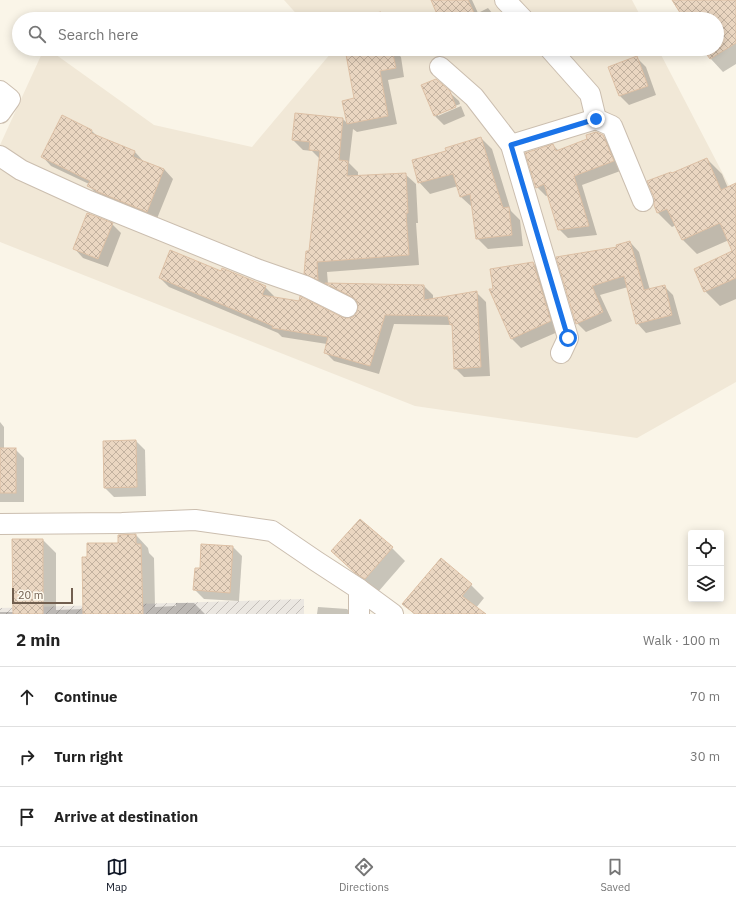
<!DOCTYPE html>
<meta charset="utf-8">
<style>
body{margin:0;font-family:"IBM Plex Sans",sans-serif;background:#f2f2f2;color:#222}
.controls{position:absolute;right:12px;bottom:12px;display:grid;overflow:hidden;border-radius:4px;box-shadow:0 2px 10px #0003}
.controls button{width:36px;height:36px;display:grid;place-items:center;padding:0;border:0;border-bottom:1px solid #e0e0e0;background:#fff;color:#222;font:20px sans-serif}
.scale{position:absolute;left:12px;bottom:10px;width:61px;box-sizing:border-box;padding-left:4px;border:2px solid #715f4f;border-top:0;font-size:11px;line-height:14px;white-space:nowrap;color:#715f4f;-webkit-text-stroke:3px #fdf9ee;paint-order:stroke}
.stop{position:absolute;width:12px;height:12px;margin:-9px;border:3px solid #1a73e8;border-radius:50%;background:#fff}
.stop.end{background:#1a73e8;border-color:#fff;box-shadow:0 1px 4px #0008}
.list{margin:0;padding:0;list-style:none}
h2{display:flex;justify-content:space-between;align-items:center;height:52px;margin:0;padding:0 16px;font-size:17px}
h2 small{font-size:13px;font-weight:400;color:#767676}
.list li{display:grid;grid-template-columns:26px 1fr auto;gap:12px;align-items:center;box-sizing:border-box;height:60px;padding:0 16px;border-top:1px solid #e0e0e0}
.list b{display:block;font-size:15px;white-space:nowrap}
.list em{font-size:13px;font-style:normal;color:#767676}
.icon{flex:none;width:22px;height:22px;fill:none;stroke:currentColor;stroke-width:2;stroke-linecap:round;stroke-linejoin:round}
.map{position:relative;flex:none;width:736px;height:614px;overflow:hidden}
.search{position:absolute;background:#fff;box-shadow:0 2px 10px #0003;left:12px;right:12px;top:12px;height:44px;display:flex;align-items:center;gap:10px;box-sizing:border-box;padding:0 14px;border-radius:22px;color:#767676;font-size:15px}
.sheet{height:232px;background:#fff}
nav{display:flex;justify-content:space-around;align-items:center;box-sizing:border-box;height:56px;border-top:1px solid #e0e0e0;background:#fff;font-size:11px;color:#767676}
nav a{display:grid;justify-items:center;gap:2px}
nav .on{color:#111827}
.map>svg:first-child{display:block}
.residential{fill:#f1e8d7}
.industrial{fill:url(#industrial-furrows)}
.shadow{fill:#0003}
.building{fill:url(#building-cross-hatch);stroke:#ddc0a5}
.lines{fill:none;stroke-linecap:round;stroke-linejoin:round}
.minor-casing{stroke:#cbbeaf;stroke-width:22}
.minor{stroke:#fff;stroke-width:20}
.route{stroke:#1a73e8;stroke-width:5}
</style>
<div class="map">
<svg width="736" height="614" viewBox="0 0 736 614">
<defs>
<pattern id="industrial-furrows" width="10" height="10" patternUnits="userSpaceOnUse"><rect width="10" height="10" fill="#ebe7e1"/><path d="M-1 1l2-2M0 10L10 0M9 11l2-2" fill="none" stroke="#c3beb9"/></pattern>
<pattern id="building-cross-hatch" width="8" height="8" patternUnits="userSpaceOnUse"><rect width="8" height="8" fill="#ead6c1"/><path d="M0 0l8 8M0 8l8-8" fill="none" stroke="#c2b19f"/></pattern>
</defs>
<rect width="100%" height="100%" fill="#faf5e8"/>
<g class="residential">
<polygon points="284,0 632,0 642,19 301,19"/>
<polygon points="44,49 48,49 154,125 252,147 331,53 328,49 658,49 736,199 736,382 637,438 415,406 0,242 0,145"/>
</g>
<polygon class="industrial" points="304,599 304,614 0,614 0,608"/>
<g class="shadow">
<polygon points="435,0 472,0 478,13 488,8 497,19 440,19"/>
<polygon points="673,0 736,0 736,64 723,72 711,59 704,49 717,49 717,19 685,19"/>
<polygon points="381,13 387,19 349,19"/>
<polygon points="346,49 395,49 396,52 401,57 404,77 388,80 397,124 357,132 353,129 349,163 358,172 358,176 405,174 416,184 418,223 416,223 419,265 327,272 328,284 424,286 433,295 433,300 476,292 486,302 490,376 464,377 455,368 453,327 451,325 394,324 379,374 334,361 325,352 327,344 282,337 278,333 169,287 160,278 222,272 265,287 274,296 273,298 347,319 354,318 358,313 359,304 335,292 328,284 328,289 316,284 305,273 310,253 320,159 312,151 303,150 293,140 343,119 348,124 343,101 355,99"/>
<polygon points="637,58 646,67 656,95 629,105 620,96 610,68"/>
<polygon points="423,85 449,92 459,101 460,104 438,113 438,116 461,106 465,116 444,125 435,116"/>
<polygon points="62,116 92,131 98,137 135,152 144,162 164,169 173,179 156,221 98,195 89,186 89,184 51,166 42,156"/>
<polygon points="603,136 612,145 623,170 582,185 597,235 568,238 559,229 549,195 546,196 537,187 553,145 559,151"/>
<polygon points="481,138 492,149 511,211 520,220 523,246 488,249 477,238 473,208 461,197 458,186 430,194 419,182 447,152"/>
<polygon points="707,159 722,174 728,188 736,184 736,299 720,306 705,291 734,252 729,240 697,254 682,239 676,225 672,227 657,212 672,174"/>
<polygon points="112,224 121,233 108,267 83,258 74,248"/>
<polygon points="630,242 639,252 650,290 664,286 673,295 681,324 646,333 637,323 628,287 600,295 612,321 586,332 577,323 557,258 618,247"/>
<polygon points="533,263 542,272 560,331 521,348 512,339 495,289"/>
<polygon points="0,422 4,427 4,449 15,449 24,458 24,502 0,502"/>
<polygon points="136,441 145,450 146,496 114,497 105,488 104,442"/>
<polygon points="136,535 148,548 149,553 154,558 155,607 176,606 176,603 194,603 205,614 0,614 0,612 14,612 43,540 56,553 56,610 84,609 88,558"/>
<polygon points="233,547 242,556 239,601 204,599 194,589 201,569"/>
<polygon points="392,548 405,561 378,592 369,586 332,551"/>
<polygon points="471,585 484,598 476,608 485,614 414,614 404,604"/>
<polygon points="318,607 347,609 352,614 317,614"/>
</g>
<g class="building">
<polygon points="431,0 468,0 477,19 439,19"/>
<polygon points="672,0 736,0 736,43 710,59 703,49 717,49 717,19 684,19"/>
<polygon points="381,12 382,19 345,19"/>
<polygon points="345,49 388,49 389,51 392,49 396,68 380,71 388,116 347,124 342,101 354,98"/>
<polygon points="637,56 648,86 619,96 608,67"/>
<polygon points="436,79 450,91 456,107 434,116 421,85"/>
<polygon points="295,113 343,118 339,160 348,161 347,176 406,173 408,213 406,213 409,255 317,262 318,280 304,274 306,251 309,251 320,151 309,150 310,142 292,140"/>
<polygon points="62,115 92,130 91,133 135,151 133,157 164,169 147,212 96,191 96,190 87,186 90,181 41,157"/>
<polygon points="596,132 603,135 614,161 574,176 589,226 558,230 544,184 536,188 525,153 553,144 556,151 587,139 586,135"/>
<polygon points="481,137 503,208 509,207 512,235 476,239 470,194 460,197 453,174 418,183 412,160 446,151 445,148"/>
<polygon points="707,158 721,190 736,183 736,278 704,292 694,269 732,251 720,223 682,240 667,209 657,213 654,205 654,197 647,181 671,172 672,173"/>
<polygon points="87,213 113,223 98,259 73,249"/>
<polygon points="630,241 644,290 665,285 672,315 636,324 624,276 592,286 603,312 576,324 556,257 617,247 616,245"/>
<polygon points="170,250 221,271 222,268 266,286 262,295 299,301 300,296 342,317 347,318 353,317 357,312 358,307 357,301 352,297 325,283 424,285 424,300 477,291 481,367 454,369 452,324 450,325 448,316 385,315 370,366 324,353 328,337 272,328 273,326 159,278"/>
<polygon points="533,262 551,321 511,339 489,289 493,289 490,269"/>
<polygon points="136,440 137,487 104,488 103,441"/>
<rect x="0" y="448" width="16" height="45"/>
<polygon points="360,519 393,547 365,579 355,573 331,551"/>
<polygon points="136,534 136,544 141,544 143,614 83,614 82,557 87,557 87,543 118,543 118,535"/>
<polygon points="12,539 43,539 43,614 13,614"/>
<polygon points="201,544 233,546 230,593 193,590 195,568 200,568"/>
<polygon points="441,558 472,584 462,596 486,614 415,614 402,604"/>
</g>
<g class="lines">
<defs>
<g id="minor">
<polyline points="505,0 523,19"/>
<polyline points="550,49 590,94 596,119"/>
<polyline points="440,67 474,97 511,145 568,338 561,353"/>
<polyline points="0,91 10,99 0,113"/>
<polyline points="511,145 596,119 612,126 643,201"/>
<polyline points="0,156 21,170 89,201 259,270 305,286 347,307"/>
<polyline points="0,524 122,523 195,520 272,531 316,561 359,589"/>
<polyline points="359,614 359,589 393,614"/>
</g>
</defs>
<use href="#minor" class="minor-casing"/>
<use href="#minor" class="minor"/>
</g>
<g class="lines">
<polyline class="route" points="568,338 511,145 596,119"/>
</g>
</svg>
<div class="controls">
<button><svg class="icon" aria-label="locate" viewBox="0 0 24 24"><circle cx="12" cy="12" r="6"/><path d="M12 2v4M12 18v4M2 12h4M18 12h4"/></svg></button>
<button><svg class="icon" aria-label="layers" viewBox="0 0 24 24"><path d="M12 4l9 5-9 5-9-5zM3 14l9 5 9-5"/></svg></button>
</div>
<div class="scale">20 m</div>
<div class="stop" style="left:568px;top:338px"></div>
<div class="stop end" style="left:596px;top:119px"></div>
<div class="search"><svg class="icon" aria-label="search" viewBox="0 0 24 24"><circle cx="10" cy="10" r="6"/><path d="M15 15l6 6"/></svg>Search here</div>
</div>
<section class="sheet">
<h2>2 min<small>Walk · 100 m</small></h2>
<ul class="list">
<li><svg class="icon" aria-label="ahead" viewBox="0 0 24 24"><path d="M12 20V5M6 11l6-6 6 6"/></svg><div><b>Continue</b></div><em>70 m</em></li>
<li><svg class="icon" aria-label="right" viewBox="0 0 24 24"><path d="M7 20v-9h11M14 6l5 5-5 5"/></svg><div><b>Turn right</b></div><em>30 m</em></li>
<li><svg class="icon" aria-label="arrive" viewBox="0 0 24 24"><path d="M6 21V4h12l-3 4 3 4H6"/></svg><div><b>Arrive at destination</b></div></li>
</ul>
</section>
<nav>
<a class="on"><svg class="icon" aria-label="map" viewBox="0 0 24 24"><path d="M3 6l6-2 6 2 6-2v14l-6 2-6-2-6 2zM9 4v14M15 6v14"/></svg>Map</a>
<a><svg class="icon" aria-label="directions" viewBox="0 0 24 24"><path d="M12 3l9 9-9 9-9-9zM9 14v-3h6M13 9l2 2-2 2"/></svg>Directions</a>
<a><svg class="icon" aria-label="saved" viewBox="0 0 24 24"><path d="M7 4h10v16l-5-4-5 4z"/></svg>Saved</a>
</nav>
